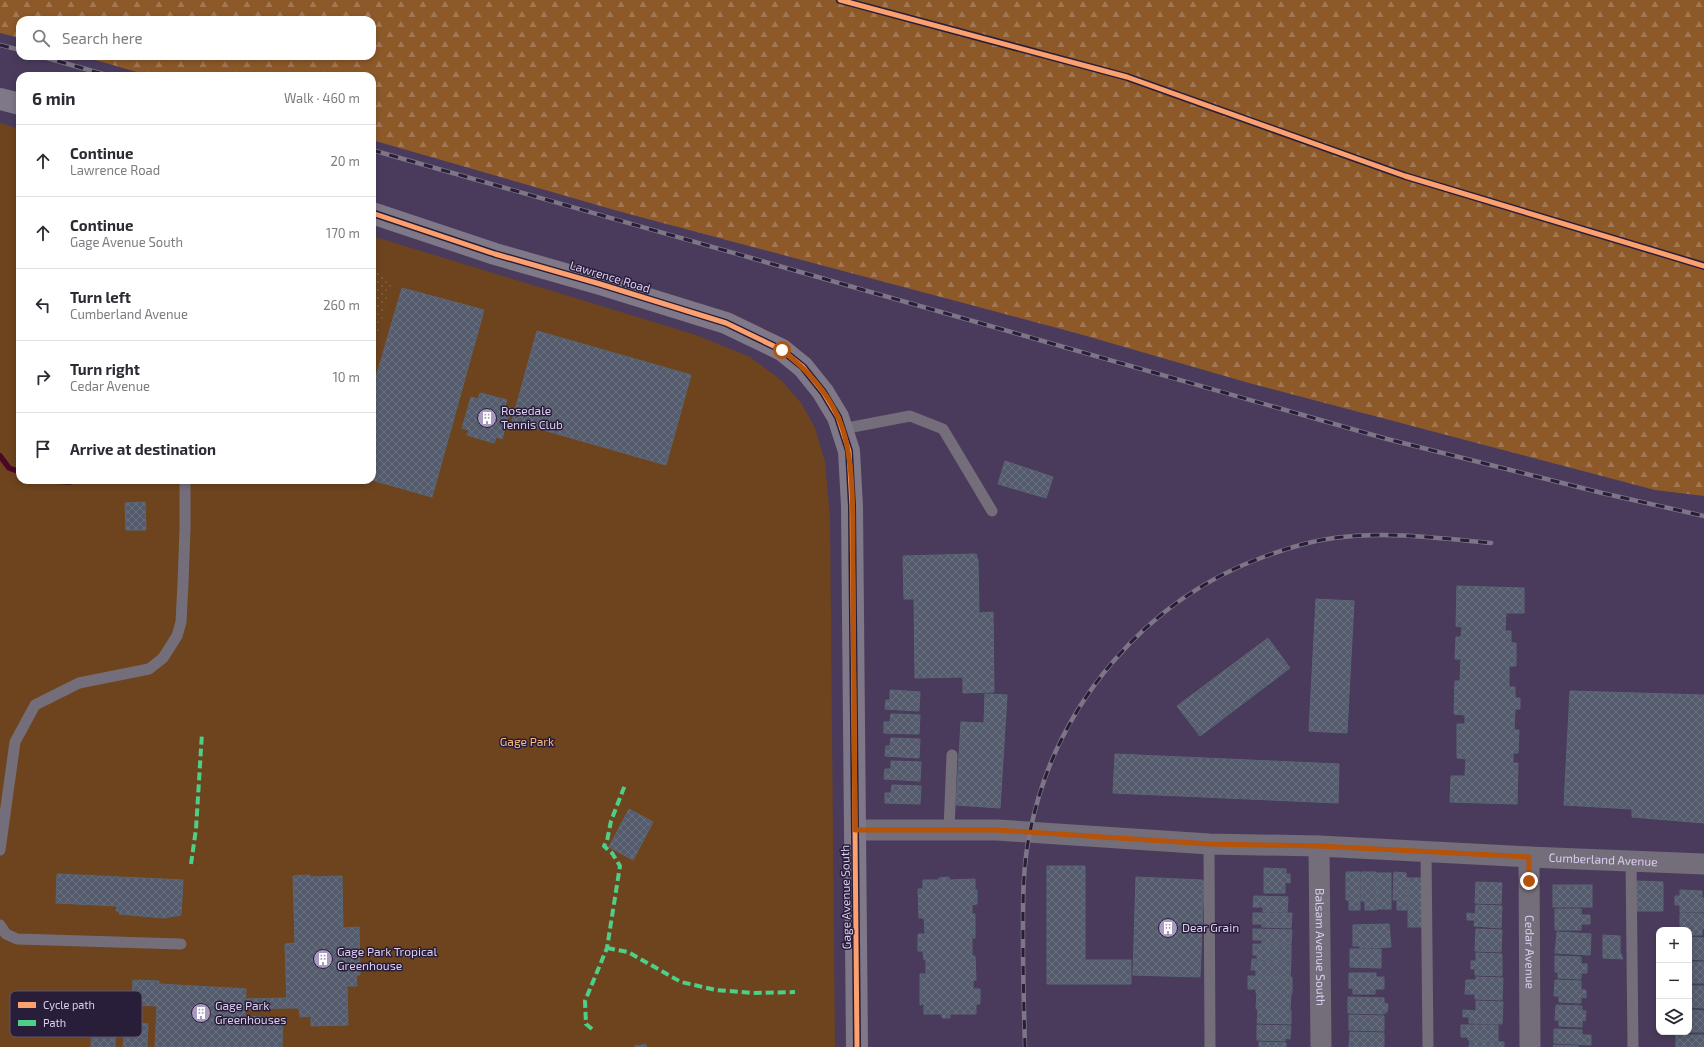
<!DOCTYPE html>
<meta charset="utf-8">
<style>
body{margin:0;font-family:"Exo 2",sans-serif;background:#f7f7f7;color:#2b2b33}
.controls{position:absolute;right:12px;bottom:12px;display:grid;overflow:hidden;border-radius:8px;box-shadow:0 2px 6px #0003}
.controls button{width:36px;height:36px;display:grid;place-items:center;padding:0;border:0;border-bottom:1px solid #e1e1e2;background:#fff;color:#2b2b33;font:20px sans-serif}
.stop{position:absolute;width:12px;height:12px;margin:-9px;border:3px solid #b45309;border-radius:50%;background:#fff}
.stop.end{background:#b45309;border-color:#fff;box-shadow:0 1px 4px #0008}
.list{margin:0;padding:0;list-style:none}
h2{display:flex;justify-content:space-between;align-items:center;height:52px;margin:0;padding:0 16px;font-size:17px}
h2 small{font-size:13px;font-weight:400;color:#7c7c81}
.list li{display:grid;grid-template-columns:26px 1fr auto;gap:12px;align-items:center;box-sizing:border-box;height:72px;padding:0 16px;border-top:1px solid #e1e1e2}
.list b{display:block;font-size:15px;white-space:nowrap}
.list p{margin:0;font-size:13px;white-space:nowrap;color:#7c7c81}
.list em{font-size:13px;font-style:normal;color:#7c7c81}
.icon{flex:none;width:22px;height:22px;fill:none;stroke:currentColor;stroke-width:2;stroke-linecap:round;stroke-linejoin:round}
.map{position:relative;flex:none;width:1704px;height:1047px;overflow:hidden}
.search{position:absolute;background:#fff;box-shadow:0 2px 6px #0003;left:16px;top:16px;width:360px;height:44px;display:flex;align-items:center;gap:10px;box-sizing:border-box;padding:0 14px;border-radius:12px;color:#7c7c81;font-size:15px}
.panel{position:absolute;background:#fff;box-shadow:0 2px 6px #0003;left:16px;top:72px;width:360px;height:412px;border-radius:12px}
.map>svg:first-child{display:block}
.forest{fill:url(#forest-firs)}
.park{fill:#6d441e}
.garden{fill:url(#garden-dots)}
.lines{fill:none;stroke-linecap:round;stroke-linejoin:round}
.stream{stroke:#4b0726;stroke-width:5.5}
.building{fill:url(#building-cross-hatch);stroke:#596674}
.lane{stroke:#746e7b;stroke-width:11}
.street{stroke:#746e7b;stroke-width:21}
.secondary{stroke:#7f7888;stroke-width:22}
.rail-casing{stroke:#7c7686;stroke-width:4.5}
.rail{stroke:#291e39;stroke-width:3;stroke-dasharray:9;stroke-linecap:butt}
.quiet{stroke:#4dcf88;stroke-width:4;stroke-dasharray:8 4;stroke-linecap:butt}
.cycleway-casing{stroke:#291e39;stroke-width:8}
.cycleway{stroke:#fca06f;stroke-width:5}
.route{stroke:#b45309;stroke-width:5}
.labels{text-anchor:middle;stroke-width:3;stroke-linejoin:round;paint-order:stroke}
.street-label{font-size:12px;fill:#dccef2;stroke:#291e39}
.poi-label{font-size:12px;fill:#dccef2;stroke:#291e39;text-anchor:start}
.park-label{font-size:12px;fill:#fcba7d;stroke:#291e39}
.key{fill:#291e39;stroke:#5f5370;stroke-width:1}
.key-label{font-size:11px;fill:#dccef2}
</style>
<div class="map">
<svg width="1704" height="1047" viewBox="0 0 1704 1047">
<defs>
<pattern id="forest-firs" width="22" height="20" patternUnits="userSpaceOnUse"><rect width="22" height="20" fill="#8d5929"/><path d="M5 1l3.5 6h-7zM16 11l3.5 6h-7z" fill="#a27753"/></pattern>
<pattern id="garden-dots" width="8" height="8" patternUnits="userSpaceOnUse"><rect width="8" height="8" fill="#6d441e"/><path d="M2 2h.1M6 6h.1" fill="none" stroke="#815e3f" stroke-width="1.8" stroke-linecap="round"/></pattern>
<pattern id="building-cross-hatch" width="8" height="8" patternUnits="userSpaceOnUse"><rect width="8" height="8" fill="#535b6c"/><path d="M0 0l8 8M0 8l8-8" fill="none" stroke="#6b7181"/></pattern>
</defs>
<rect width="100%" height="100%" fill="#4a3b5c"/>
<polygon class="forest" points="0,0 1704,0 1704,496 1655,490 1249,383 1076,333 618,211 372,140 372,76 151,76 81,56 372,56 372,20 20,20 20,38 0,33"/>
<polygon class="park" points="0,123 20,129 20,480 372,480 372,236 696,335 750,357 781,380 801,403 815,428 825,462 830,517 835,1047 0,1047"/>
<polygon class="garden" points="372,266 392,281 372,359"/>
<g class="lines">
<g class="stream">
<polyline points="0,456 9,468 20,472"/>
<polyline points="40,480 69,482 76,480"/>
</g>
</g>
<g class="building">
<polygon points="402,288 484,310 432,497 372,480 372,391"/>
<polygon points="537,331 691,375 666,465 512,421"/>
<polygon points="480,393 507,400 505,406 511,408 502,439 496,437 494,443 467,435 469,430 462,428 471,397 478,399"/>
<polygon points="1005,461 1053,477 1046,498 998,484"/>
<polygon points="145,502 146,530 126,530 125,503"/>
<polygon points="976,554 978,560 979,613 993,612 994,692 963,693 963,677 915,678 914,599 904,599 903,556"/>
<polygon points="1457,586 1524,588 1524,613 1506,613 1505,631 1511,631 1511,643 1516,643 1516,666 1509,666 1509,687 1515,687 1515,698 1520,698 1520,709 1515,709 1514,730 1519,730 1518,753 1513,753 1513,763 1518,763 1517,804 1450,802 1451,776 1465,776 1466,759 1457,758 1457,724 1465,724 1465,715 1454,714 1455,681 1460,681 1461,659 1455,659 1456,637 1461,637 1462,627 1456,626"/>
<polygon points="1316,599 1354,601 1347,733 1309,731"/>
<polygon points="1268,638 1290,668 1200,736 1177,706"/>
<polygon points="890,690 920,692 919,711 885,709 886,700 890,700"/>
<polygon points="1570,691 1704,695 1704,823 1632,817 1632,809 1564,805"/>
<polygon points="985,694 1007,695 1000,808 956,805 961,722 984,723"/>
<polygon points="891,714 920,715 919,734 884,733 884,722 890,722"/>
<polygon points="891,738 920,739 919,758 885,756 886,746 890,746"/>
<polygon points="1115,754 1339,764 1338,803 1113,793"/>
<polygon points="891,761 921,762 920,781 884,779 885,769 891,769"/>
<polygon points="892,785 921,786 920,804 885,803 885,793 891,793"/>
<polygon points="629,809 653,822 633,860 609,847"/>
<polygon points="1047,866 1085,866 1085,960 1131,960 1131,984 1047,984"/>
<polygon points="1264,868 1286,869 1286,874 1290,874 1290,883 1285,882 1285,893 1264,893"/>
<polygon points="1346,872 1360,872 1360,910 1349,910 1349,900 1346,900"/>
<polygon points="1361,872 1376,872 1377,910 1365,910 1365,901 1361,901"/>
<polygon points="1394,872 1406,873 1406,878 1408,878 1407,910 1397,910 1397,900 1393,900"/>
<rect x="1377" y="873" width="14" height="36"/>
<polygon points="57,874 183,880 181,915 164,918 119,914 120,911 116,911 117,906 56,903"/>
<polygon points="310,875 310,877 342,876 343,928 359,927 360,975 356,975 357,986 347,986 348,1025 311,1026 311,1016 300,1017 299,1008 287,1008 285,944 295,943 293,876"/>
<polygon points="949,877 949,880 975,879 975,890 977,890 977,904 972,905 972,914 975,914 975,938 972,938 972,956 975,956 976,980 973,980 973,989 980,989 980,1004 976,1004 976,1014 950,1014 950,1018 942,1018 942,1014 924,1014 924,1004 920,1005 920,974 926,974 926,959 924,960 923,951 918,951 918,934 925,934 924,918 919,918 918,889 923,889 923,880 939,880 939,878"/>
<polygon points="1136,877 1202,880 1204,882 1200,977 1133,975"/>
<rect x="1408" y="878" width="15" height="49"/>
<polygon points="1636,881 1663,882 1663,911 1636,911"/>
<polygon points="1476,882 1502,883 1501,904 1475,903"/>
<rect x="1553" y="885" width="39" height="22"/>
<polygon points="1680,890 1702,891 1702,898 1704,898 1704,912 1680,912 1680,905 1675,905 1675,896 1680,896"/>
<polygon points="1254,896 1288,897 1287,912 1263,912 1263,907 1253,907"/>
<polygon points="1476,905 1502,906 1501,928 1474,926 1475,920 1467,920 1467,913 1475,914"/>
<polygon points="1555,909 1581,909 1581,915 1590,915 1590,924 1581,924 1581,930 1555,930"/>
<polygon points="1253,913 1292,913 1291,928 1262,927 1262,924 1253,924"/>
<polygon points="1680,913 1704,914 1704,929 1702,928 1702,935 1689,935 1689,930 1680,930"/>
<polygon points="1389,924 1391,947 1360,948 1360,946 1353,946 1353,925"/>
<polygon points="1253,929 1292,930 1291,944 1262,944 1262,940 1253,940"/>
<polygon points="1476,929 1502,930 1501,952 1475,951"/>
<polygon points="1557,932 1591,934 1590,955 1555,953"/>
<polygon points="1603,935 1620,936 1620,952 1623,959 1603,958"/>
<polygon points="1689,937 1704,938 1704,960 1689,959"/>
<polygon points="1253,944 1291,945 1291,961 1257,960 1257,955 1253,955"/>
<polygon points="1350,949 1381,949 1381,968 1350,967"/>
<polygon points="1476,953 1502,954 1502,976 1475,975 1475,969 1471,969 1471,961 1476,961"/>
<polygon points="1555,956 1581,957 1581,964 1587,964 1587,973 1581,973 1581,979 1558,978 1558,972 1555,972"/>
<polygon points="1252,959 1256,959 1256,961 1291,962 1290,977 1256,976 1256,970 1251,970"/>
<rect x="1689" y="962" width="15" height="21"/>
<polygon points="1349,973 1376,973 1376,977 1384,977 1384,989 1375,989 1375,994 1353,994 1353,988 1349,988"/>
<polygon points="1248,976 1292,977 1292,994 1256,993 1256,989 1248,989"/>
<polygon points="1476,977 1503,978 1502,1000 1475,999 1475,994 1465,994 1466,980 1476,980"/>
<polygon points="133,980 159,981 159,984 246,989 245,1016 283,1018 282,1047 155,1047 157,1006 132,1005"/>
<polygon points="1555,980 1581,981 1581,990 1586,990 1586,998 1581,997 1581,1003 1559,1002 1559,996 1554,996"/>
<polygon points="1689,986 1704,986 1704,1008 1689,1007"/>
<polygon points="1257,993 1291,994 1290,1009 1256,1009"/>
<polygon points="1348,997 1384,998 1384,1003 1388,1004 1387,1012 1383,1014 1348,1013"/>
<polygon points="287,998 287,1008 245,1009 245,999"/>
<polygon points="1476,1001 1503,1002 1502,1024 1469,1023 1469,1017 1463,1017 1463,1010 1476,1011"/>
<polygon points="1556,1005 1582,1006 1582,1011 1586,1011 1585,1021 1582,1020 1582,1027 1559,1026 1559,1020 1555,1020"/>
<polygon points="1258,1009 1291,1010 1291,1024 1257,1023"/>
<polygon points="1689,1010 1704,1011 1704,1032 1689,1032"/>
<polygon points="1349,1015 1384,1016 1384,1031 1349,1030"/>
<polygon points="92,1020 116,1022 115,1047 91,1047"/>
<polygon points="125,1022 148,1024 147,1047 123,1047"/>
<polygon points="1257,1025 1291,1026 1290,1039 1285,1038 1285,1041 1257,1040"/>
<polygon points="1461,1025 1498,1025 1498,1041 1468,1040 1468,1037 1461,1037"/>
<polygon points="1554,1029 1582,1030 1582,1035 1591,1035 1591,1045 1554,1043"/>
<polygon points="1350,1032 1384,1033 1384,1047 1349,1047"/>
<rect x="1676" y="1035" width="28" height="12"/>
<polygon points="1470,1041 1504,1042 1504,1047 1469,1047"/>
<polygon points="1259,1042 1286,1043 1286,1047 1259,1047"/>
<polygon points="645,1044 647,1047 635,1047 636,1045 639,1046"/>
<polygon points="1554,1045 1578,1046 1578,1047 1553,1047"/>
</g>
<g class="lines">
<g class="lane">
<polyline points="842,429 910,416 943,429 992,511"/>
<polyline points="949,830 952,755"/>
<polyline points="1209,844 1210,1047"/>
<polyline points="0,850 15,742 35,705 79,683 149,669 163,658 177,636 181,622 183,583 185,529 185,480"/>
<polyline points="1426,852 1428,1047"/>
<polyline points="1631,860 1633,1047"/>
<polyline points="0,925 6,934 17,939 181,944"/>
</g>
<g class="street">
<path id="s1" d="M855 830H997L1209 844 1319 846 1529 857 1704 864"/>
<path id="s2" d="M1319 846 1321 1047"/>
<path id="s3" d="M1529 857 1530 1047"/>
</g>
<g class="secondary">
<polyline points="0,99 20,104"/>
<polyline points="372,213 495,254 600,284 726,323 782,350 803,367 823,392 838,417 849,451 852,506 857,1047"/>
</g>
<defs>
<g id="rail">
<polyline points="0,45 20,50"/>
<polyline points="40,56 110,76"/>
<polyline points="372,150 1387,439 1602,493 1704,516"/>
<path d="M1025 1047C1024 1013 1023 978 1023 944 1023 906 1022 869 1030 832 1055 706 1145 599 1266 556 1288 548 1311 541 1334 538 1386 531 1439 538 1491 543"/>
</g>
</defs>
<use href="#rail" class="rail-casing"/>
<use href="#rail" class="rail"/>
<g class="quiet">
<polyline points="191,864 196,829 202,733"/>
<polyline points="607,948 628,952 681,982 716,990 753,993 795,992"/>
<polyline points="592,1029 586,1024 585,1001 607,948 620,866 612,853 604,846 607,841 611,821 625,785"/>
</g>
<defs>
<g id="cycleway">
<polyline points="840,0 1127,77 1405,176 1704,266"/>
<polyline points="372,213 495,254 600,284 726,323 782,350 803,367 823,392 838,417 849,451 852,506 857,1047"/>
</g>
</defs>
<use href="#cycleway" class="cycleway-casing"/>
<use href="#cycleway" class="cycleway"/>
</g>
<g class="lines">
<path class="route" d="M782 350C805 368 826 390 838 417 857 457 852 531 853 576 854 660 854 745 855 830H997L1209 844 1319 846 1529 857V881"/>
</g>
<defs>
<symbol id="building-disc" viewBox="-11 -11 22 22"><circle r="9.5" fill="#a99bbe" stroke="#291e39"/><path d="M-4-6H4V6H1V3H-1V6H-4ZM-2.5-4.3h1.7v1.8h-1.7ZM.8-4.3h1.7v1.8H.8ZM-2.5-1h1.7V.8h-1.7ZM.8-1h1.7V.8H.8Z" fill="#fff"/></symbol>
</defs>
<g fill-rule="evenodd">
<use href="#building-disc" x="476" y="407" width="22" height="22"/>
<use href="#building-disc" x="1157" y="917" width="22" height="22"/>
<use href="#building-disc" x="312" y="948" width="22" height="22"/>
<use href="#building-disc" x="190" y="1002" width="22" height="22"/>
</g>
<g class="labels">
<g class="street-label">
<text transform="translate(610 277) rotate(17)" y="4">Lawrence Road</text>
<text dy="4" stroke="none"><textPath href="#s1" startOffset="749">Cumberland Avenue</textPath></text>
<text transform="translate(846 897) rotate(-91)" y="4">Gage Avenue South</text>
<text dy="4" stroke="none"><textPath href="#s2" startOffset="101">Balsam Avenue South</textPath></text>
<text dy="4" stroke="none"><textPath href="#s3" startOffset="95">Cedar Avenue</textPath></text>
</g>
<g class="poi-label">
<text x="501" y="415">Rosedale<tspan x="501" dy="14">Tennis Club</tspan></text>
<text x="1182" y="932">Dear Grain</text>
<text x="337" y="956">Gage Park Tropical<tspan x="337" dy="14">Greenhouse</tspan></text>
<text x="215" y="1010">Gage Park<tspan x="215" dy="14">Greenhouses</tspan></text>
</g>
<g class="park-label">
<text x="527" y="746">Gage Park</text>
</g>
</g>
<rect x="10" y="991" width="132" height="46" rx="6" class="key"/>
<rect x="18" y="1002" width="18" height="6" fill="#fca06f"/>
<rect x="18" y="1020" width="18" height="6" fill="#4dcf88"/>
<g class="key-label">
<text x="43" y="1009">Cycle path</text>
<text x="43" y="1027">Path</text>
</g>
</svg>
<div class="controls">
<button>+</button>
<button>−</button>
<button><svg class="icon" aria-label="layers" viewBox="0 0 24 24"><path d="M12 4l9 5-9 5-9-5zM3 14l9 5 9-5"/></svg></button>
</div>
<div class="stop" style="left:782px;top:350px"></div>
<div class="stop end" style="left:1529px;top:881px"></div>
<div class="search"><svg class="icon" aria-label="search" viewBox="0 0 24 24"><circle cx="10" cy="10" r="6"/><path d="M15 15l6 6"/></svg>Search here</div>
<section class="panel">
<h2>6 min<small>Walk · 460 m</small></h2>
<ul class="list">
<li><svg class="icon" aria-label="ahead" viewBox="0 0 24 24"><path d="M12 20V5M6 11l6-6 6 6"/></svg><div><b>Continue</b><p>Lawrence Road</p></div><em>20 m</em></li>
<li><svg class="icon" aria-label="ahead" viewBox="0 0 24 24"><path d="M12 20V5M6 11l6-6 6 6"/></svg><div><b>Continue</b><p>Gage Avenue South</p></div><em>170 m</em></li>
<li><svg class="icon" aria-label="left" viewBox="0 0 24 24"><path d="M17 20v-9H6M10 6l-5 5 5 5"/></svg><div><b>Turn left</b><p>Cumberland Avenue</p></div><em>260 m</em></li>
<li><svg class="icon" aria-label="right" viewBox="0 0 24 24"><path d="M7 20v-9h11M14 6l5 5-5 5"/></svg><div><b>Turn right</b><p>Cedar Avenue</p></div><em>10 m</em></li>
<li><svg class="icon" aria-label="arrive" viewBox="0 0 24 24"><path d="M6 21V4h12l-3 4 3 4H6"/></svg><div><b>Arrive at destination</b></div></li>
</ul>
</section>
</div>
